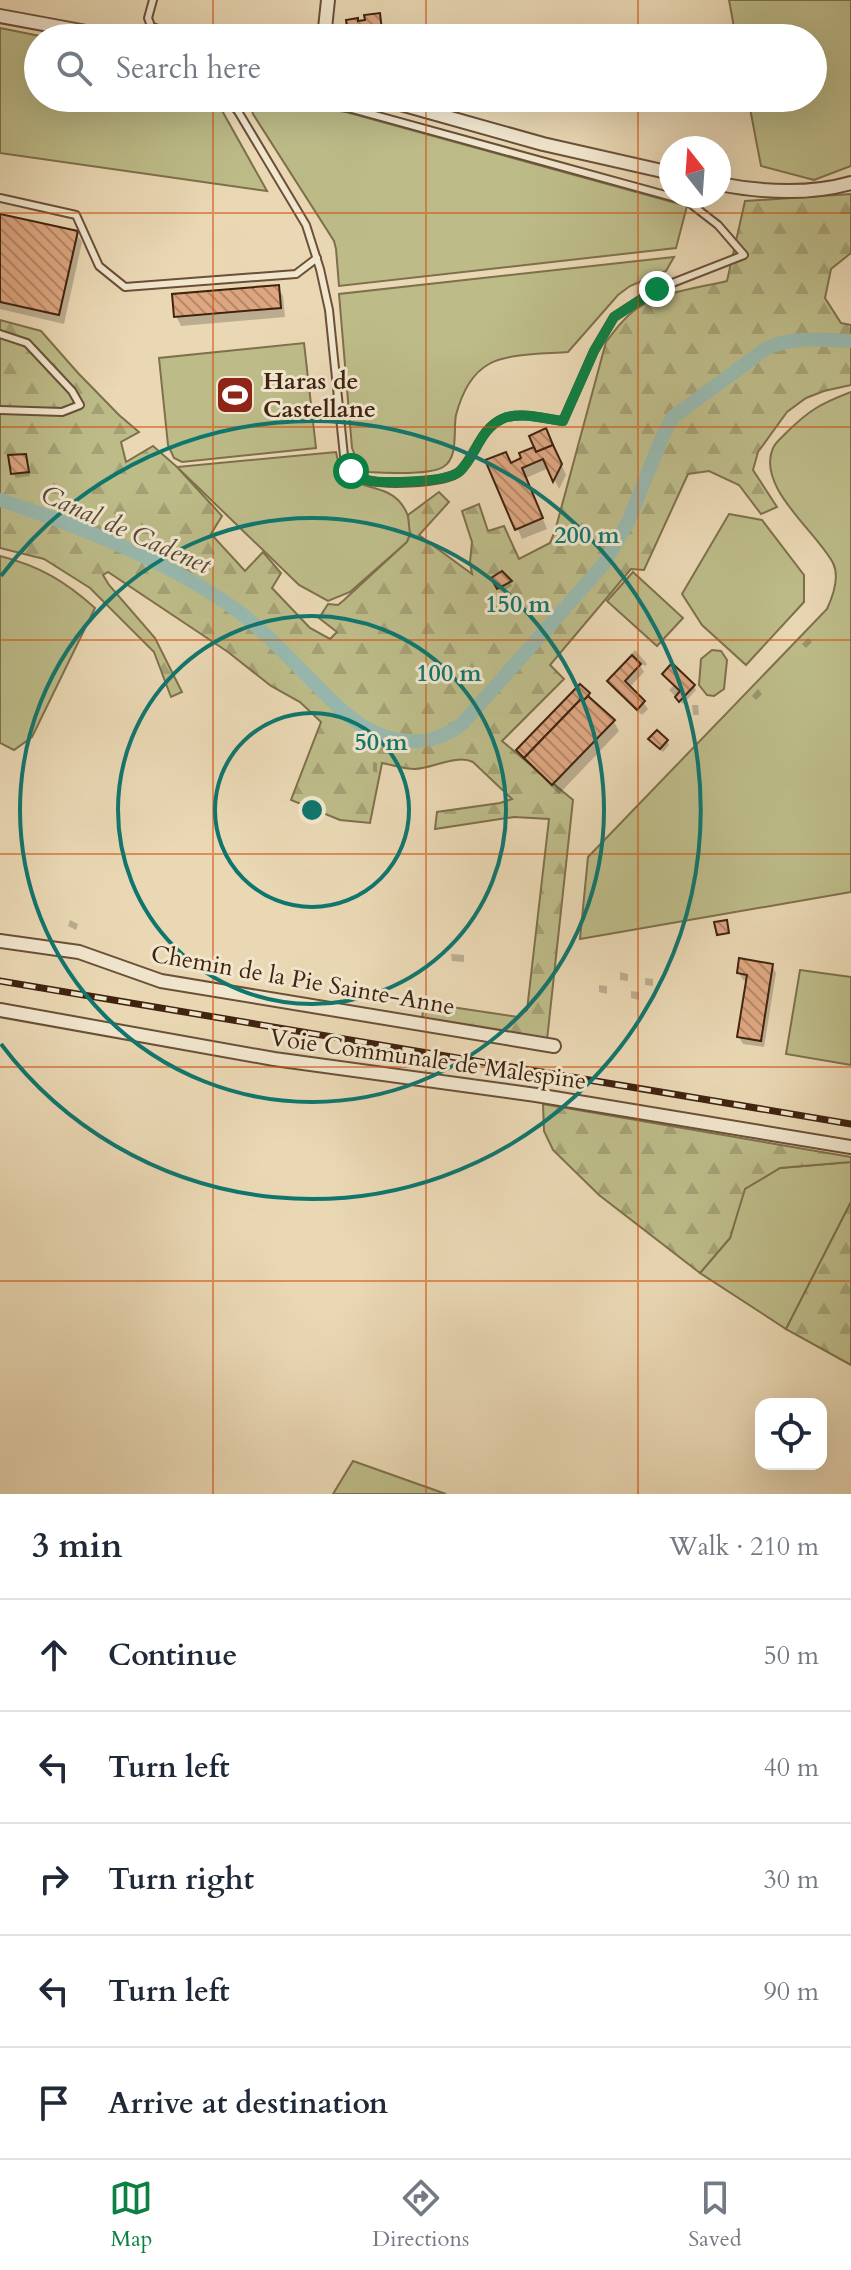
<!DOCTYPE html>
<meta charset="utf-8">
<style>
body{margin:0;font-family:Cardo,serif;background:#f6f6f7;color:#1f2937}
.controls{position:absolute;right:24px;bottom:24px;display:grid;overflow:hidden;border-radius:16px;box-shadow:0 8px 32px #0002}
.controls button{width:72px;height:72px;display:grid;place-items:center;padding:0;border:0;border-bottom:2px solid #e0e1e3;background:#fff;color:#1f2937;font:40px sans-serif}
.compass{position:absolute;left:659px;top:136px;width:72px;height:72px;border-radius:50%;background:#fff;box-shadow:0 8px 32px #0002;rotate:343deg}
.stop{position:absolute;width:24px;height:24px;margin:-18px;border:6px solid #0b8043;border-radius:50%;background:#fff}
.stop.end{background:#0b8043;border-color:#fff;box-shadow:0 2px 8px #0008}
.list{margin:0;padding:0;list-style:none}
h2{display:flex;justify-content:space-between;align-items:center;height:104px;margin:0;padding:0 32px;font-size:34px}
h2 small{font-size:26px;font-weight:400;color:#747a83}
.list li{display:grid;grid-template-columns:52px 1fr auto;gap:24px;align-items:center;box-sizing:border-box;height:112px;padding:0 32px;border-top:2px solid #e0e1e3}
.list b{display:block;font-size:30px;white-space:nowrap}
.list em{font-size:26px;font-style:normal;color:#747a83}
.icon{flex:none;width:44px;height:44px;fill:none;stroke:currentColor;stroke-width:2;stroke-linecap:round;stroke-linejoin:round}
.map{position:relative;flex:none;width:851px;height:1494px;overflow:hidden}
.search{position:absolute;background:#fff;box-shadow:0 8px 32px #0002;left:24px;right:24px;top:24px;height:88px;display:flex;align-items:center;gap:20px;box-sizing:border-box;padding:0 28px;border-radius:44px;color:#747a83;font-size:30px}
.sheet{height:664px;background:#fff}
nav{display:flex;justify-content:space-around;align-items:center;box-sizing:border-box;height:112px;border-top:2px solid #e0e1e3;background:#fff;font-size:22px;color:#747a83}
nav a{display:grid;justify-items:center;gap:4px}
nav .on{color:#0b8043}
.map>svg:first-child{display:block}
.grass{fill:#bdbc89;stroke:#7e704c;stroke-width:2}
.forest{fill:url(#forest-firs);stroke:#7e704c;stroke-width:2}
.shadow{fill:#0003}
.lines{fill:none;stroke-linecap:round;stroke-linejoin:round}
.canal{stroke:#98b9af;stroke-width:14}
.building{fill:url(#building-back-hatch);stroke:#40230f;stroke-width:2}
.service-casing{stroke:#6a5038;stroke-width:10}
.minor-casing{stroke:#6a5038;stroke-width:16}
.service{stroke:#f1e6ce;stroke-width:6}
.minor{stroke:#f1e6ce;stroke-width:12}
.rail-casing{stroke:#40230f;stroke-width:7}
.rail{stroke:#f1e6ce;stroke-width:4;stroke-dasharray:12;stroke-linecap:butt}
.route{stroke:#0b8043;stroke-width:10}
.grid{fill:none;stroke:#cf510c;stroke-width:2;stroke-opacity:0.55}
.ring{fill:none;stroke:#0f766e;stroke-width:4}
.labels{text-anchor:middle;stroke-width:6;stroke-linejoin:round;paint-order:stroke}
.poi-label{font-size:24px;font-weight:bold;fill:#40230f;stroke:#f1e6ce;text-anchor:start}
.street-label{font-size:24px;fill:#40230f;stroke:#f1e6ce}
.water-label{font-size:26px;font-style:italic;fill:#564837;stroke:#f1e6ce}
.centre{fill:#0f766e;stroke:#f1e6ce;stroke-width:4}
.ring-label{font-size:24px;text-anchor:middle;font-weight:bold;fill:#0f766e;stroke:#f1e6ce;stroke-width:6;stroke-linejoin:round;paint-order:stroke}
</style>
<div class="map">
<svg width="851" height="1494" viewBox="0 0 851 1494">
<defs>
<pattern id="forest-firs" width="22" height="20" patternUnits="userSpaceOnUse" patternTransform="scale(2)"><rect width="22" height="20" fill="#bdbc89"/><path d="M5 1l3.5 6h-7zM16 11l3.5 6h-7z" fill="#a4a175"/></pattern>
<pattern id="building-back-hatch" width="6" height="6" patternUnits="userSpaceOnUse" patternTransform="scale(2)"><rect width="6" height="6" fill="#dea781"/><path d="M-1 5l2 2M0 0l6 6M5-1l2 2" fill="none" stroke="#b58868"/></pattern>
</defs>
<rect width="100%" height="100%" fill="#ead8b4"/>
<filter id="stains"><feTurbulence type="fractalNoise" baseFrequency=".0025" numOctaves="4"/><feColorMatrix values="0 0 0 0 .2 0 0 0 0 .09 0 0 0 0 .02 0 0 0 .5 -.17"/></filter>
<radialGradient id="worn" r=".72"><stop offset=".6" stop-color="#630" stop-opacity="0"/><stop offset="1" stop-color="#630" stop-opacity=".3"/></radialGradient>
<g class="grass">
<polygon points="729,0 851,0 851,166 814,180 761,166 748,98 813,98 813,38 736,38"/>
<polygon points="0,28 50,38 38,38 38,98 215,98 267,191 0,153"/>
<polygon points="272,101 346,112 687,206 676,248 339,286 336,249 334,241 253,114 251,107 260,102"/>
<path d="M674 257 666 271 630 286 618 295 568 352C546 354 508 353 489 364 471 374 461 396 456 415 453 430 459 458 443 467 430 475 385 473 369 472L356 458 352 448 339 294Z"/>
<polygon points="304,343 316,448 182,462 174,458 168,445 159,358"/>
<path d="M851 392V892L580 939 588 857 827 609C833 596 840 577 833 563 816 531 756 487 773 448 775 443 781 438 785 434 809 410 820 404 851 392Z"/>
<path d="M336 452C342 489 362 481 388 493 405 501 416 525 407 542L350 592 328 601 299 585 177 467Z"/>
<polygon points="729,514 762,520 804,575 804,602 746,665 702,625 682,594"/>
<path d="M0 556C39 566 65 581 95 608L32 737 14 750 0 743Z"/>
<polygon points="633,572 683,618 657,646 607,601"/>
<polygon points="712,650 721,651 727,660 724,689 714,696 707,695 699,685 701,659"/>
<polygon points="800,970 851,977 851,1065 786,1054"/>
<polygon points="851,1162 851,1202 786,1329 700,1273 730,1238 744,1189 780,1168"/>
<polygon points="353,1461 446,1494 333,1494"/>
</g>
<g class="forest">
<path d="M851 194V253L831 269 825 298 841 323 851 325V385L824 391 806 398 787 412 758 452 753 470 777 507 761 514 739 485 709 471 688 474 644 570 631 569 550 665 564 679 502 741 573 800 547 1040 422 1019 424 1003 518 1017 527 1010 549 819 514 817 435 829 437 812 500 803 512 799 473 762C457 754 433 768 415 769 404 769 393 765 382 763L370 823 340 820 291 800 321 722 300 702 271 686 228 652 108 572 103 575 109 585 155 638 182 692 171 697 154 652 90 588 44 559 0 548V320L41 331 78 373 119 415 139 432 121 442 126 462 153 446 177 467 222 516 211 534 245 571 263 552 281 573 272 588 310 628 330 639 337 632 319 618 328 604 338 605 344 600 407 542 410 535 408 515 439 492 449 502 419 535 472 574 470 562 472 542 462 511 479 504 488 531 504 526 519 559 550 543 555 531 606 342C615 330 624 318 636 309 661 292 698 288 727 281L745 201Z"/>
<polygon points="543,1104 851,1157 851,1162 780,1168 745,1189 730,1238 700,1273 599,1195 553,1150 544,1131"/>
<polygon points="851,1202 851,1365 786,1329"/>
</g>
<g class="shadow">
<polygon points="379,16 383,35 379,36 377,32 370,38 352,38 350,35 358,23 367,22"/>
<polygon points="0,216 76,233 82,242 64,324 0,309"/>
<polygon points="278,287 283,296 285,317 181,326 176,316"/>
<polygon points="25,456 30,476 16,478 13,473"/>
<polygon points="558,457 566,475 559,489 549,468 526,478 547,529 522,539 488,461 511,465 524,459"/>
<polygon points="494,579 510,582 512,586 501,592"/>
<polygon points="808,638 812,642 806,648 802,644"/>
<polygon points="635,650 647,664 645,666 636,659 644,672 629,688 643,702 648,709 642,715 613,688 609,681 634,656 632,653"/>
<polygon points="664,675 694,686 696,690 683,704 669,690 674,685"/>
<polygon points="758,689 762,694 756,700 752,696"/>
<polygon points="588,695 593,703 614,722 619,731 559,794 522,758 518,751"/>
<polygon points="692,705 698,705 699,715 693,715"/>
<polygon points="651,739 667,741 669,745 663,752"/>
<polygon points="373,762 377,763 377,773 373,771"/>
<polygon points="70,920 78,924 76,930 68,926"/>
<polygon points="451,954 464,955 464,962 452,961"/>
<polygon points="772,966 776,973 764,1047 743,1044 739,1037 748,981 743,980 739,973"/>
<polygon points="620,972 628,974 628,981 620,980"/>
<polygon points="645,978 653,979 653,986 645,985"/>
<polygon points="599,985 607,986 607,994 599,992"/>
<polygon points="631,991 639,992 639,1000 631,998"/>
</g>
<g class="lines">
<path class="canal" d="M0 500C79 526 183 567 248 619 273 640 295 664 318 687 336 705 353 723 376 733 406 746 436 744 462 724L603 565 628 522 663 435 673 417 767 348C794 336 822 340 851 341"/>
</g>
<g class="building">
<polygon points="380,13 382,31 375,32 374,29 366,32 367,38 358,38 358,35 348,35 346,20 358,18 358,21 365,20 364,15"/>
<polygon points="0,214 78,231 59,315 0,302"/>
<polygon points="279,285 281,308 174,317 172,294"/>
<polygon points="546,428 553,445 536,452 529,436"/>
<polygon points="553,445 562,464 553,482 543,459 522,468 543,518 515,530 485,460 506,452 511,463 521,458 519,453 534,447 536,452"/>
<polygon points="26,454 29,472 11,474 8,455"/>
<polygon points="502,571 512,581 497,589 491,578"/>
<polygon points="632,655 641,664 625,681 645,701 637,710 607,681"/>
<polygon points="672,663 695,685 679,702 675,697 680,691 662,674"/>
<polygon points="580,684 590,693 588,696 584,700 582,698 524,758 516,750"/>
<polygon points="588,696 615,720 552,785 524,758 582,698 584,700"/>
<polygon points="657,730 668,740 660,749 648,739"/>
<polygon points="727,920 729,933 717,935 714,922"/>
<polygon points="739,958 773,964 761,1041 737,1037 747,975 737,973"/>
</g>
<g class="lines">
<defs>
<g id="service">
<polyline points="153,0 148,18 151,26 178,38"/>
<path d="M230 98 306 225 320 269 329 310 344 456C347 464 350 472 358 477 374 487 446 484 460 471 476 455 480 429 502 419 519 411 546 419 563 421L594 351 614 317 657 289 744 255 718 225 687 201 349 108 286 98"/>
<polyline points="236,109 253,98"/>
<polyline points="0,198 76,215 99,266 125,287 296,274 317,258"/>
<polyline points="0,334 27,343 72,391 80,405 62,412 0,410"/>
</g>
<g id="minor">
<polyline points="0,16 119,38"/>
<polyline points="324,38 328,0"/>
<polyline points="379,98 543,144 671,173"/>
<path d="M719 184C761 192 809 195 851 183"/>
<polyline points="0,941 79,952 161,981 554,1046"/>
<polyline points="0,1010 274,1059 536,1095 851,1147"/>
</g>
</defs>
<use href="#service" class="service-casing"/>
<use href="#minor" class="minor-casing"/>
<use href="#service" class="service"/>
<use href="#minor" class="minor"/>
<defs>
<polyline id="rail" points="0,981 851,1124"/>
</defs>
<use href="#rail" class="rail-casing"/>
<use href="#rail" class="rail"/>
</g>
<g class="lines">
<path class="route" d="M351 471C356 475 361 478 367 480 383 484 447 482 459 472 476 457 479 430 502 419 518 411 545 419 563 421L594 351 614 317 657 289"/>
</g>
<path class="grid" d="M213 0V38M426 0V38M638 0V38M213 98V1494M426 98V1494M638 98V1494M0 213H851M0 427H851M0 640H851M0 854H851M0 1067H851M0 1281H851"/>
<g class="ring">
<circle cx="312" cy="810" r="97"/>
<circle cx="312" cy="810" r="194"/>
<circle cx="312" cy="810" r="292"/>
<path d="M1 576A389 389 0 1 1 1 1044"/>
</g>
<defs>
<symbol id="stadium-square" viewBox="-11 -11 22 22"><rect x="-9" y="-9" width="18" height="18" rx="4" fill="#8f2418" stroke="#f1e6ce"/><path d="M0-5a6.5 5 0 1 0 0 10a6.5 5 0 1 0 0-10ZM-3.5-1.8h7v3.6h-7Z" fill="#fff"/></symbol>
</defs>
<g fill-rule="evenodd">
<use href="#stadium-square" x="213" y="373" width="44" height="44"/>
</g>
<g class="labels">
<g class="poi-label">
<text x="263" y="389">Haras de<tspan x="263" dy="28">Castellane</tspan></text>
</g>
<g class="street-label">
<text transform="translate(303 980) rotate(10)" y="8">Chemin de la Pie Sainte-Anne</text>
<text transform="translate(428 1059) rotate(8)" y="8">Voie Communale de Malespine</text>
</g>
<g class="water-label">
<text transform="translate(126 529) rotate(24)" y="9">Canal de Cadenet</text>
</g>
</g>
<circle cx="312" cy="810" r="12" class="centre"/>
<g class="ring-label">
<text x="587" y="543">200 m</text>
<text x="518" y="612">150 m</text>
<text x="449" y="681">100 m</text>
<text x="381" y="750">50 m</text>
</g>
<rect width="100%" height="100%" filter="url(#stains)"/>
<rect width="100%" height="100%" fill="url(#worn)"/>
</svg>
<div class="controls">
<button><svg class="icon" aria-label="locate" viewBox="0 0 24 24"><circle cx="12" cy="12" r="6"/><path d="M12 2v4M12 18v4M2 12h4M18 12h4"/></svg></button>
</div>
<svg class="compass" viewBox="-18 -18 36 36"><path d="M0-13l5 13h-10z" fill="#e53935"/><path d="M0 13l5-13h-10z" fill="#747a83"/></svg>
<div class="stop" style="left:351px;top:471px"></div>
<div class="stop end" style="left:657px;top:289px"></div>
<div class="search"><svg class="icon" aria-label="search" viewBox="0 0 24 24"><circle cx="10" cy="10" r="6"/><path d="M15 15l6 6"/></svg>Search here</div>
</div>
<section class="sheet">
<h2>3 min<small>Walk · 210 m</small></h2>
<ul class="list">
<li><svg class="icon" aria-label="ahead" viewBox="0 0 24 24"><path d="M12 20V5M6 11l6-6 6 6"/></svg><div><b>Continue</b></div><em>50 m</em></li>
<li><svg class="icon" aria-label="left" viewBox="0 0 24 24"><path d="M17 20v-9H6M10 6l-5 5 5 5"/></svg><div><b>Turn left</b></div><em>40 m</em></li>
<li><svg class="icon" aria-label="right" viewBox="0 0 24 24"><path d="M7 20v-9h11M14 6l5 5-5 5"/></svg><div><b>Turn right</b></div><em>30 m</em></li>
<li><svg class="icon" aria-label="left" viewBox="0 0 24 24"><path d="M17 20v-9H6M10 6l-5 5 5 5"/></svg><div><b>Turn left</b></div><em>90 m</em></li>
<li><svg class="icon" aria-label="arrive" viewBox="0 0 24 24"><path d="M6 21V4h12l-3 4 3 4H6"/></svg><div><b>Arrive at destination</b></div></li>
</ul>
</section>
<nav>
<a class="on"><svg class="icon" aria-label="map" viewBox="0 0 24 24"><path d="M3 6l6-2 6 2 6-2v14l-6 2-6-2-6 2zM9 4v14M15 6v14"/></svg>Map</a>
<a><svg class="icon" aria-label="directions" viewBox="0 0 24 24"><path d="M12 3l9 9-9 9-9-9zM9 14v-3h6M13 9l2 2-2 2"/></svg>Directions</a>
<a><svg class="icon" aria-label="saved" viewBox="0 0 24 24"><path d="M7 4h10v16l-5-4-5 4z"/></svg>Saved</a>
</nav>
